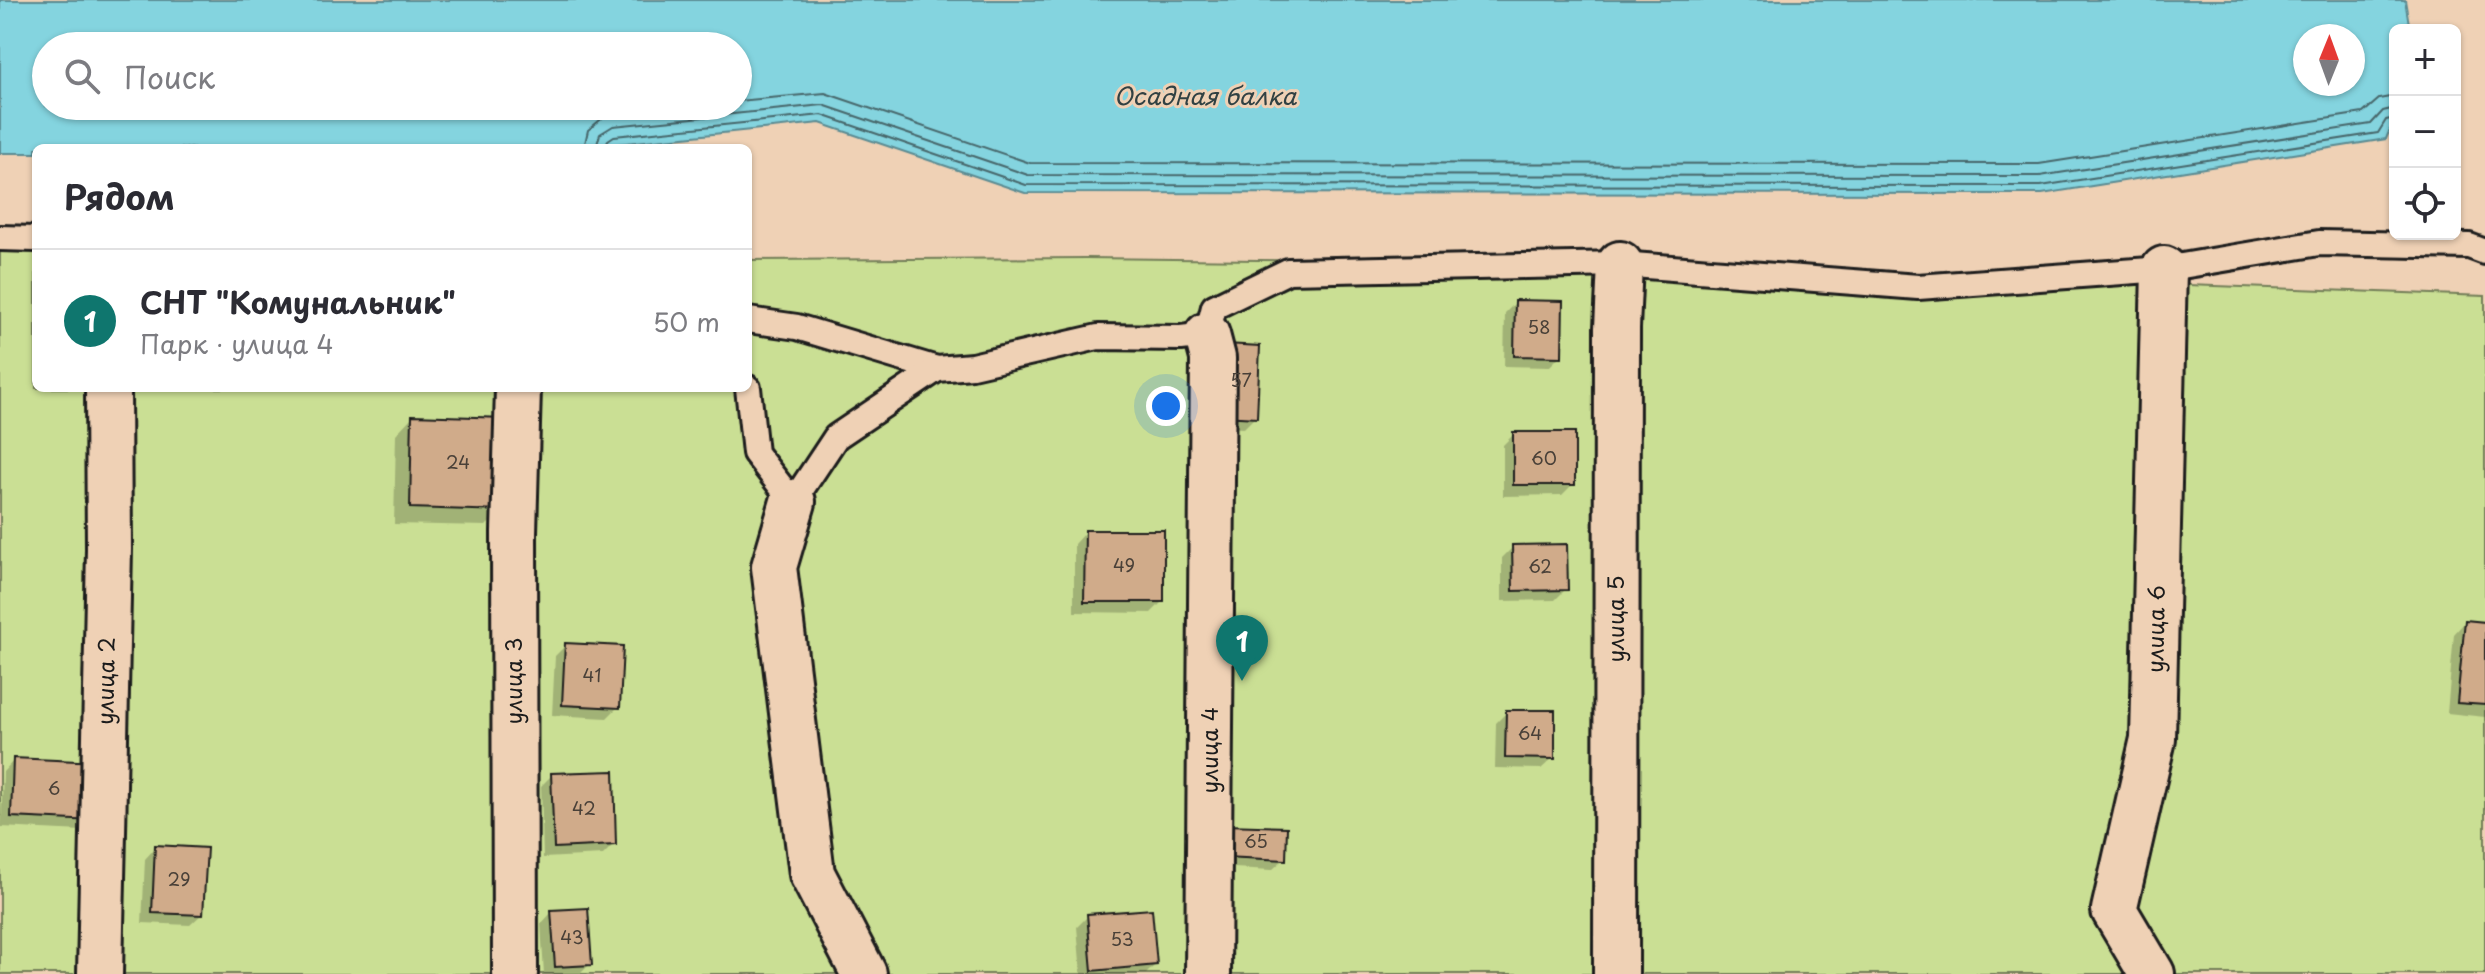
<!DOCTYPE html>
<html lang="ru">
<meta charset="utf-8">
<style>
body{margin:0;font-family:"Playpen Sans",sans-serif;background:#f2f2f3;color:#2b2b33}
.controls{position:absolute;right:24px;top:24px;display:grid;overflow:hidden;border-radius:12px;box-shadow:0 2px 6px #0004}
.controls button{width:72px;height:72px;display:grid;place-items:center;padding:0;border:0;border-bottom:2px solid #e1e1e2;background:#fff;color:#2b2b33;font:40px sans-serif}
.compass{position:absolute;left:2293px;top:24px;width:72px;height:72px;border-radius:50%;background:#fff;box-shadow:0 2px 6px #0004;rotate:1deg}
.you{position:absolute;left:1166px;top:406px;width:28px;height:28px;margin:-20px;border:6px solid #fff;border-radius:50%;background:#1a73e8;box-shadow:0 0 0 12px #1a73e833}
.badge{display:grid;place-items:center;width:52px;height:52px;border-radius:50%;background:#0f766e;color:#fff;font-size:26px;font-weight:700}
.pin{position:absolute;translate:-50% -66px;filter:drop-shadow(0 2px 4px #0008)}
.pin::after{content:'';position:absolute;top:42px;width:28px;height:24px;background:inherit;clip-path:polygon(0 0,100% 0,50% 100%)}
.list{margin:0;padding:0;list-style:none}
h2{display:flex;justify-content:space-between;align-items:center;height:104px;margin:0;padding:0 32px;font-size:34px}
h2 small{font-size:26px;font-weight:400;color:#7c7c81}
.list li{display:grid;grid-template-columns:52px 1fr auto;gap:24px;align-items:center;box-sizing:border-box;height:144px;padding:0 32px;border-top:2px solid #e1e1e2}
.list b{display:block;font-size:30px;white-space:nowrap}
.list p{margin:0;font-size:26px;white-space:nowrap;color:#7c7c81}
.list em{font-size:26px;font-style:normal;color:#7c7c81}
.icon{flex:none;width:44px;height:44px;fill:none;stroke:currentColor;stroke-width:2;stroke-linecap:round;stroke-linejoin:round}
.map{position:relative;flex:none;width:2485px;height:974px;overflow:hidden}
.search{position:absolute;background:#fff;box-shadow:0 2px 6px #0004;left:32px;top:32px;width:720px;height:88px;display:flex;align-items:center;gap:20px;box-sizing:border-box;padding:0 28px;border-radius:44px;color:#7c7c81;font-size:30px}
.panel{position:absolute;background:#fff;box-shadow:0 2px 6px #0004;left:32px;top:144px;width:720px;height:248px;border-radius:12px}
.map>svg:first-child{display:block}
.green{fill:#cadf94;stroke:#737e58;stroke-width:2}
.water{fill:#84d4df;stroke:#5a8a91;stroke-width:2;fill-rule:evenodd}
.shadow{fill:#0003}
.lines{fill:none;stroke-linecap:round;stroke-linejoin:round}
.shore{stroke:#46666a;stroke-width:2}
.building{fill:#d0ab8a;stroke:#1c1c1c;stroke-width:2}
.service-casing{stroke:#1c1c1c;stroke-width:30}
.minor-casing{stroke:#1c1c1c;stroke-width:50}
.service{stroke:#efd1b5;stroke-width:24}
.minor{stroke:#efd1b5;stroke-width:44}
.labels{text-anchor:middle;stroke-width:6;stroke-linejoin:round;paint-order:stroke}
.number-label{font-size:18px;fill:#494038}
.street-label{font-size:22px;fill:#1c1c1c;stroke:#efd1b5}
.water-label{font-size:24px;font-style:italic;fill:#314143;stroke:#efd1b5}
</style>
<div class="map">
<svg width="2485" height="974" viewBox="0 0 2485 974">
<rect width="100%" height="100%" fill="#efd1b5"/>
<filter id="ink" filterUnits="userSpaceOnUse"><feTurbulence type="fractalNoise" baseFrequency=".0125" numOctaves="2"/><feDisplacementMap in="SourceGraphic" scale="16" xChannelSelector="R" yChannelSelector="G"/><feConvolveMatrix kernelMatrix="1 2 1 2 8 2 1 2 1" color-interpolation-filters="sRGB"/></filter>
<g filter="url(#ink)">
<polygon class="green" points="0,251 36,252 36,388 748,388 748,260 1087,258 1620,264 2485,296 2485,974 0,974"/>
<path class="water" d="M0 0H2405L2410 30H2395V117L2386 139 2042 194 1025 193 820 123 578 148H36V153H0ZM2305 36H2353V84H2305ZM46 46H738V106H46Z"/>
<g class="shadow">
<polygon points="1516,302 1560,356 1549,367 1504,366 1505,313"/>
<polygon points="1216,358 1255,417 1244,428 1212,427"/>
<polygon points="412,417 502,510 486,526 394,524 396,434"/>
<polygon points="1514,434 1573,484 1562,495 1503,496 1503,445"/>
<polygon points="1085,532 1162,602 1151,613 1074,612 1074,544"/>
<polygon points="1513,547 1566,589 1555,600 1502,601 1502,558"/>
<polygon points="2465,622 2485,624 2485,717 2447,713 2454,634"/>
<polygon points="566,645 618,707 607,718 552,715 555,656"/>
<polygon points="1507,712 1553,758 1541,769 1495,768 1496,723"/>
<polygon points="14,760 96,764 82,831 1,827 3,772"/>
<polygon points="552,775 614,844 603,855 543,858 541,786"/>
<polygon points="1215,838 1284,859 1272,870 1214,867"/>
<polygon points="156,847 202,914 190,925 142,923 145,859"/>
<polygon points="552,912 590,964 580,974 544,974 541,924"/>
<polygon points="1088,916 1155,965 1146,974 1081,974 1077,927"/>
</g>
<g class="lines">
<g class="shore">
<polyline points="738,101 825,93 1030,163 2039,164 2363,113 2379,99 2395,96"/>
<polyline points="584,148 588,130 605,116 691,106"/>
<polyline points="596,148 600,134 613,126 823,105 1028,175 2040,176 2371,124 2383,111 2395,108"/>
<polyline points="606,148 608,140 614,136 822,115 1026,185 2041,186 2378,133 2386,120 2395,118"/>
</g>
</g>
<g class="building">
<polygon points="1515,300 1563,301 1562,357 1514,356"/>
<polygon points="1226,344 1260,346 1257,418 1222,416"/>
<polygon points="412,415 506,418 504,511 410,508"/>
<rect x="1513" y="432" width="62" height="53"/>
<polygon points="1085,530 1164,530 1164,602 1084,602"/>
<polygon points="1567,544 1568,590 1513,591 1512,545"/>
<polygon points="2465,620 2485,622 2485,705 2457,703"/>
<polygon points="565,643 623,646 620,708 562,705"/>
<polygon points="1506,710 1555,710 1555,759 1505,758"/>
<polygon points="13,758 98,762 95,821 11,817"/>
<polygon points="614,771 616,845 554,848 551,773"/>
<polygon points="1226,825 1287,827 1286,860 1224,857"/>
<polygon points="155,845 207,848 203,915 152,913"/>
<polygon points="588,908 592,965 555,967 551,910"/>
<polygon points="1152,909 1157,965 1092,971 1087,914"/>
</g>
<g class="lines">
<defs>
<g id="service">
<polyline points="0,238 36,239"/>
<polyline points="748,320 797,327 937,369 972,366 1098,337 1181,338 1207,335 1214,307 1288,271 1620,264 1918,287 2164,269 2319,243 2469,246 2485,252"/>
<polyline points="748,388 755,453 793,502 836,437 937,369"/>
</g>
<g id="minor">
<polyline points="1207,335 1213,358 1208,974"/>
<polyline points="793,502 774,567 812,874 864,974"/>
<polyline points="100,974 109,549 108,388"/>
<polyline points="515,974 514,532 518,388"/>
<polyline points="1616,974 1617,328 1620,264"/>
<polyline points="2152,974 2114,910 2153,739 2164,269"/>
</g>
</defs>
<use href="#service" class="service-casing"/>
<use href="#minor" class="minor-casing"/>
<use href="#service" class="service"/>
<use href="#minor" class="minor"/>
</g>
</g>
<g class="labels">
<g class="number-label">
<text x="1539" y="334">58</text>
<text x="1241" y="387">57</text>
<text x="1544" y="465">60</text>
<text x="458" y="469">24</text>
<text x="1124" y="572">49</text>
<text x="1540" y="573">62</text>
<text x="592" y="682">41</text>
<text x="1530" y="740">64</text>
<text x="54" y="795">6</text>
<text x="584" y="815">42</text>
<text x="1256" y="848">65</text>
<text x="179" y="886">29</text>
<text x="572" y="944">43</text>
<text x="1122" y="946">53</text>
</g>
<g class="street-label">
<text transform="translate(1616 619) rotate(-90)" y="8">улица 5</text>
<text transform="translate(2156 629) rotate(-89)" y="8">улица 6</text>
<text transform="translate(106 681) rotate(-89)" y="8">улица 2</text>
<text transform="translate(514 681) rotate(-90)" y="8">улица 3</text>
<text transform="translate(1210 750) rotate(-90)" y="8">улица 4</text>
</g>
<g class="water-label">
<text x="1205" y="105">Осадная балка</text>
</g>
</g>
</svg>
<div class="controls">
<button>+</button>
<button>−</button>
<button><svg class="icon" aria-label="locate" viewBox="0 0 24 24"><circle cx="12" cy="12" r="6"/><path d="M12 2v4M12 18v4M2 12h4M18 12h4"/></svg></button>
</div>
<svg class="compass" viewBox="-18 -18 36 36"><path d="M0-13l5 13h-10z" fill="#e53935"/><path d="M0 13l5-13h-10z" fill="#7c7c81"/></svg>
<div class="you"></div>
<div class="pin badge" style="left:1242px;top:681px">1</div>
<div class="search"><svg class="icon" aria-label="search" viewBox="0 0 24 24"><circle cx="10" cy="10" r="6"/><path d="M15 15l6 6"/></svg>Поиск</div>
<section class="panel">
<h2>Рядом<small></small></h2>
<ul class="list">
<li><span class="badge">1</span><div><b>СНТ &quot;Комунальник&quot;</b><p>Парк · улица 4</p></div><em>50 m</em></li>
</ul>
</section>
</div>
